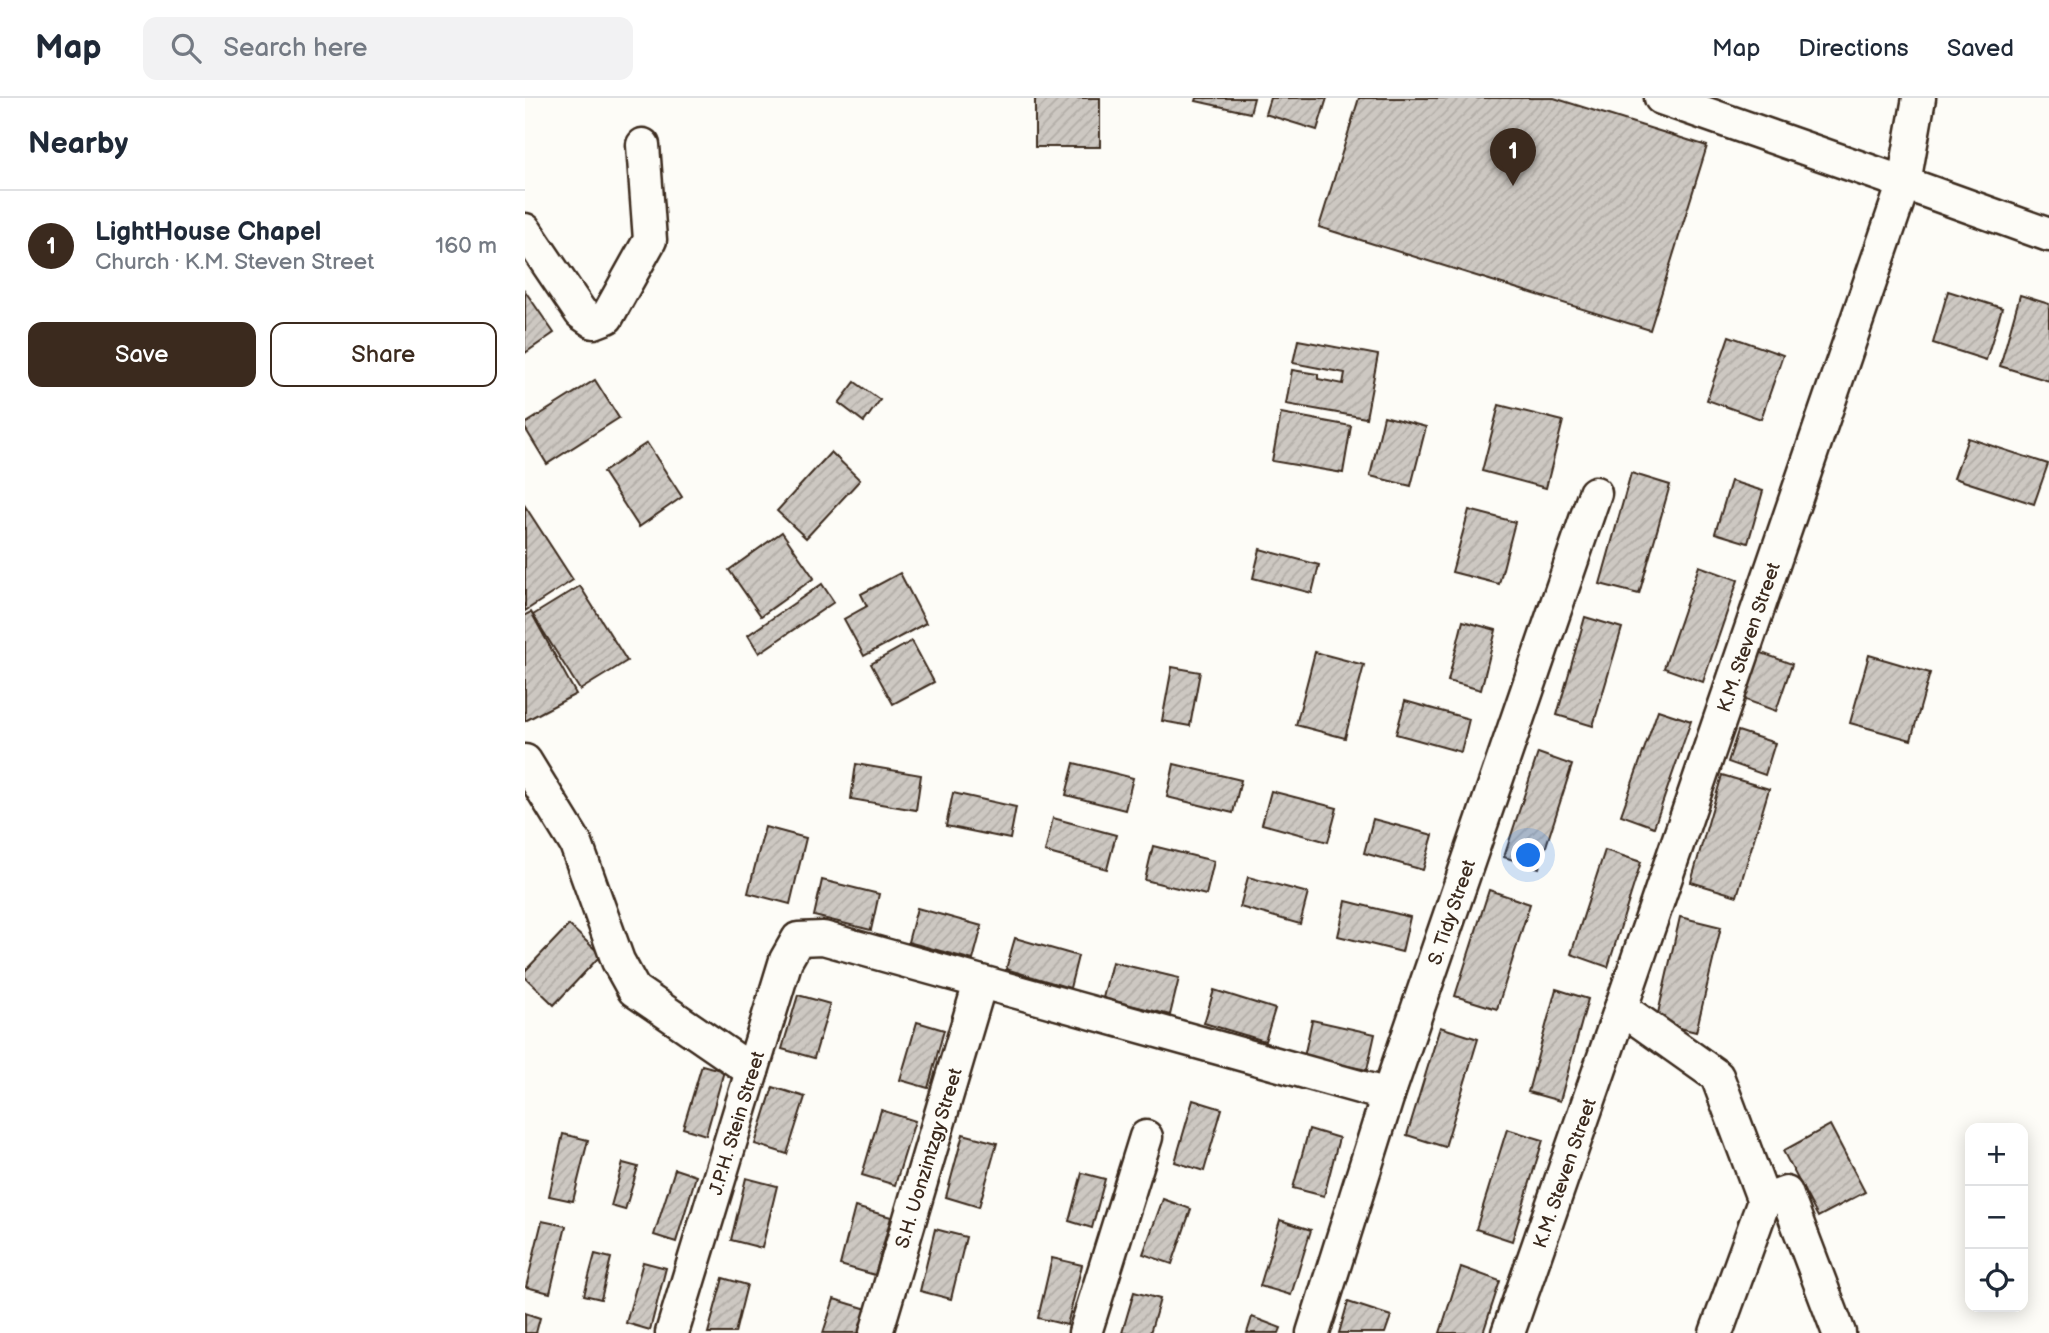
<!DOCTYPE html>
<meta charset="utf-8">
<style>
body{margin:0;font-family:"Balsamiq Sans",sans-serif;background:#f2f2f3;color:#1f2937}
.controls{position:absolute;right:21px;bottom:21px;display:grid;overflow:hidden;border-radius:14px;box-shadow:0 4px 18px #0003}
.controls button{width:63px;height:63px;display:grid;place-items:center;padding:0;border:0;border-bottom:2px solid #e0e1e3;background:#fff;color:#1f2937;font:35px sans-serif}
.you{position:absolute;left:1004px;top:758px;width:24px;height:24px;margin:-18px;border:5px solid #fff;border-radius:50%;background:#1a73e8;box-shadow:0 0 0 10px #1a73e833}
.badge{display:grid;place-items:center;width:46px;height:46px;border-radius:50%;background:#3b2a1e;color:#fff;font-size:23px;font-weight:700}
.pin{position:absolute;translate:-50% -58px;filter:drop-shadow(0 2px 4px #0008)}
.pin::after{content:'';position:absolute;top:37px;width:24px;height:21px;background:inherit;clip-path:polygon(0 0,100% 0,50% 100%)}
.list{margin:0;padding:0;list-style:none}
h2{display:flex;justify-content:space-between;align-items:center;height:91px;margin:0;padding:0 28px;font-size:30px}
h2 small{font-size:23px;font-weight:400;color:#747a83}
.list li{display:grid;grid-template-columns:46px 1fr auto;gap:21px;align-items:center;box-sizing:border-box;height:112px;padding:0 28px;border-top:2px solid #e0e1e3}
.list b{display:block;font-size:26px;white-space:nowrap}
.list p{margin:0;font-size:23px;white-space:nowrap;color:#747a83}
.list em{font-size:23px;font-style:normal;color:#747a83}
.actions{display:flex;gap:14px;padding:21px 28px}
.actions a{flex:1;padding:16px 0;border:2px solid #3b2a1e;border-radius:14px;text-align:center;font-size:24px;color:#3b2a1e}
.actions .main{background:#3b2a1e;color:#fff}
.icon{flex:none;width:38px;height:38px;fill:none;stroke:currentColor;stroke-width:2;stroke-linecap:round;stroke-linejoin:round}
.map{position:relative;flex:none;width:1524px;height:1235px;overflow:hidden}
header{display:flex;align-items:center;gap:42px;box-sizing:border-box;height:98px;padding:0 35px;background:#fff;border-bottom:2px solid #e0e1e3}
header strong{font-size:33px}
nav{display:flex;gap:38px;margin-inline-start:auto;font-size:24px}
.search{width:490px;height:63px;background:#f2f2f3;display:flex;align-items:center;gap:18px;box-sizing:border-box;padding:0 24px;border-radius:14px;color:#747a83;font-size:26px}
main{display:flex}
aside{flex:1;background:#fff}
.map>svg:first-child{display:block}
.building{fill:url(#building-hatch);stroke:#3b2a1e;stroke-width:2}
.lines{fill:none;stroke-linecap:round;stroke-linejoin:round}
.minor-casing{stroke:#3b2a1e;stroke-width:37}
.minor{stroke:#fdfcf7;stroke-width:32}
.labels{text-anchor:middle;stroke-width:6;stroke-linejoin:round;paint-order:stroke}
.street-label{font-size:19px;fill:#3b2a1e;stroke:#fdfcf7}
</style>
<header>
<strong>Map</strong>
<div class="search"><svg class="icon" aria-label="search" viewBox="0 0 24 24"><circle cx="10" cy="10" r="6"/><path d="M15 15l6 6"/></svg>Search here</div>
<nav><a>Map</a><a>Directions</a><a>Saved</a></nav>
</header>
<main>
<aside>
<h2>Nearby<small></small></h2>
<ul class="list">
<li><span class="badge">1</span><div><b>LightHouse Chapel</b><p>Church · K.M. Steven Street</p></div><em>160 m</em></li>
</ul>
<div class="actions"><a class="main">Save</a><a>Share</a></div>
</aside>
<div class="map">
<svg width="1524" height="1235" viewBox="0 0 1524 1235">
<defs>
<pattern id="building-hatch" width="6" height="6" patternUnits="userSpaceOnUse" patternTransform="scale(1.75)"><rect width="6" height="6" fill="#cdc8c2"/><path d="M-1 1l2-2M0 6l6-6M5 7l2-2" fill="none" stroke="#b1aca6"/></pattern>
</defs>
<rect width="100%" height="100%" fill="#fdfcf7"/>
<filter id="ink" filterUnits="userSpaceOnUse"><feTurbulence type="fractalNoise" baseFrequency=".0143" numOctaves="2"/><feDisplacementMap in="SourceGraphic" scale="14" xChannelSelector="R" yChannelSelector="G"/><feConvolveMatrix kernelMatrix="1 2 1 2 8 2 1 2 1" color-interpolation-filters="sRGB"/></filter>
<g filter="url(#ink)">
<g class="building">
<rect x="510" y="0" width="65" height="49"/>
<polygon points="672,0 729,0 725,15 671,3"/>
<polygon points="745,0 802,0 792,32 740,16"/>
<polygon points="834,0 1029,0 1182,48 1125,232 794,129"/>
<polygon points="0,193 29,235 0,255"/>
<polygon points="1423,193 1477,210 1461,262 1408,245"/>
<polygon points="1495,197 1524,206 1524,283 1475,268"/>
<polygon points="1204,238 1258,257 1236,321 1182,302"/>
<polygon points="773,242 853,257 841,320 761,306 767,272 793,276 793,281 818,286 820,275 768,265"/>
<polygon points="70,282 94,320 22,366 0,330 0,326"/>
<polygon points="330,284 355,302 339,324 314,305"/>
<polygon points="974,307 1038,323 1021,390 957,373"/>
<polygon points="756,315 826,328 818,375 747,363"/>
<polygon points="859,318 901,329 886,388 845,378"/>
<polygon points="1443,340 1523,366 1509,406 1429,380"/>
<polygon points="122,345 157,399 114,429 78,374"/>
<polygon points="306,354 335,382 281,440 252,413"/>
<polygon points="1106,375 1145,387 1114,496 1075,486"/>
<polygon points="1206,383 1238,393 1223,445 1190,435"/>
<polygon points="0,408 48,482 0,513"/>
<polygon points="944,412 990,424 974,486 927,474"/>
<polygon points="257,434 289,480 236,518 204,472"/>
<polygon points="735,451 794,467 787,495 728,480"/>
<polygon points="1174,468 1213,482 1178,584 1139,570"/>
<polygon points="375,475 401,525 339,558 319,521 342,508 336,496"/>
<polygon points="297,486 309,504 234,555 223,537"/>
<polygon points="55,488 102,563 55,592 8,517"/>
<polygon points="6,514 51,596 0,623 0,517"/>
<polygon points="1060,519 1097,530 1068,628 1032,617"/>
<polygon points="938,523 971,532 956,592 923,583"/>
<polygon points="387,543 409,584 368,606 346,566"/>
<polygon points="790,554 839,567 820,640 771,627"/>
<polygon points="1234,554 1267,566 1251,613 1218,601"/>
<polygon points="1344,557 1405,575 1386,642 1325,625"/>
<polygon points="647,569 675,574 665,628 637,623"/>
<polygon points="880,603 944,621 936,654 871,636"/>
<polygon points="1133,612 1166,623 1129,729 1096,717"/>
<polygon points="1213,633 1250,645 1240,677 1203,664"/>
<polygon points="1013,655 1047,667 1014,770 979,759"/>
<polygon points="549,665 608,680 600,712 541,697"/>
<polygon points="331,666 396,677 391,712 326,701"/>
<polygon points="649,666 716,682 708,715 642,699"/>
<polygon points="1197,677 1244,691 1212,798 1166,784"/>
<polygon points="746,693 812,710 803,744 737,726"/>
<polygon points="428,695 491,709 485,741 421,728"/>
<polygon points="528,720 591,737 582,771 520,754"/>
<polygon points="848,721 908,737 898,772 839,755"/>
<polygon points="240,729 281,740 265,806 223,795"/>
<polygon points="628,748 689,763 681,797 620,782"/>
<polygon points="1080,752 1116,764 1083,869 1046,856"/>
<polygon points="723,779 783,795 775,826 715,809"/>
<polygon points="297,782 354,796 346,832 289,818"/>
<polygon points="964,792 1005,806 972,911 930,898"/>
<polygon points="821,803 885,819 877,854 813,838"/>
<polygon points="392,810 457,828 448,862 383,844"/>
<polygon points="1155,819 1196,829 1171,934 1131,924"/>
<polygon points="44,827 76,857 29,907 0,879 0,873"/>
<polygon points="490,840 553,858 545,890 481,871"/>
<polygon points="587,864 654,880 645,917 578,900"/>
<polygon points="1031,891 1063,901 1035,1003 1003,994"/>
<polygon points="689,892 750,911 740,943 679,925"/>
<polygon points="273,897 305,906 289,960 257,951"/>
<polygon points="787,922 850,936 842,972 779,959"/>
<polygon points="392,924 419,932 403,990 375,982"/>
<polygon points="915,929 953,941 920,1049 882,1037"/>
<polygon points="177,967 199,973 181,1037 158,1030"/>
<polygon points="248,989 280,999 262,1056 230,1046"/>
<polygon points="668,1002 697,1011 679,1073 650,1064"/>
<polygon points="356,1012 390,1023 370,1087 337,1077"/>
<polygon points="1305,1027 1340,1094 1293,1119 1258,1053"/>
<polygon points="784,1031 814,1040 799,1098 768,1090"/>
<polygon points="982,1031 1018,1042 987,1143 951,1131"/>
<polygon points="38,1036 63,1042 48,1103 24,1098"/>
<polygon points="438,1036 472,1045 454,1109 421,1099"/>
<polygon points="98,1065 113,1069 100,1112 86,1108"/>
<polygon points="150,1071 171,1078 151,1144 129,1137"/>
<polygon points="557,1075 580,1081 567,1130 544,1123"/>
<polygon points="221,1080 252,1088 237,1150 206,1142"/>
<polygon points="638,1101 666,1111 647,1166 618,1156"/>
<polygon points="330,1109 366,1119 350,1177 315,1167"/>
<polygon points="755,1122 786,1132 766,1197 735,1188"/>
<polygon points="17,1123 41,1128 25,1195 1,1189"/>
<polygon points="410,1131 441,1139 426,1201 395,1193"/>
<polygon points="70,1156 86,1160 76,1201 59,1197"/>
<polygon points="527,1160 557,1167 542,1227 513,1220"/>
<polygon points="118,1164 141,1170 125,1232 101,1225"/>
<polygon points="936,1169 975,1183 958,1235 915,1235"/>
<polygon points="198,1180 222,1187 210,1235 183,1235"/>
<polygon points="609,1194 635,1201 625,1235 597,1235"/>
<polygon points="309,1201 342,1211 335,1235 298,1235"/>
<polygon points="823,1204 866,1218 860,1235 814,1235"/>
<polygon points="0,1215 15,1220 11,1235 0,1235"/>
<polygon points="727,1219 756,1230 754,1235 722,1235"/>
</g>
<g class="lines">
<defs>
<g id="minor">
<polyline points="1394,0 1379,85 1524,137"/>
<polyline points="0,132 56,215 69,224 82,219 125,142 118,47"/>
<polyline points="0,663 51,746 93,863 109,892 227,973"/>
<polyline points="1096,910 1192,978 1239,1103 1261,1095 1314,1235"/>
<polyline points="147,1235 261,862 273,841 298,840 863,997"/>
<polyline points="351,1235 455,885"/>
<polyline points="560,1235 621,1039"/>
<polyline points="788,1235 863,997 1070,395"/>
<polyline points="983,1235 1096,910 1379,85 1136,0"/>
<polyline points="1191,1235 1239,1103"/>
</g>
</defs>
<use href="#minor" class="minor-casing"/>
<use href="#minor" class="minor"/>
</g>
</g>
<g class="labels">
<g class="street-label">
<text transform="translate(1223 539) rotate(-71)" y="7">K.M. Steven Street</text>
<text transform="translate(926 814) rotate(-71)" y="7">S. Tidy Street</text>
<text transform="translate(211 1025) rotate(-73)" y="7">J.P.H. Stein Street</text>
<text transform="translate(403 1060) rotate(-73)" y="7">S.H. Uonzintzgy Street</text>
<text transform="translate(1039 1075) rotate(-71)" y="7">K.M. Steven Street</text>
</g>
</g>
</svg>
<div class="controls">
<button>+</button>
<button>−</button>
<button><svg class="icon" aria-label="locate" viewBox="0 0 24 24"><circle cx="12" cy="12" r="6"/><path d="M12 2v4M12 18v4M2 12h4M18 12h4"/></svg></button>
</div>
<div class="you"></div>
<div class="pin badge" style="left:988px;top:88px">1</div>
</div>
</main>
